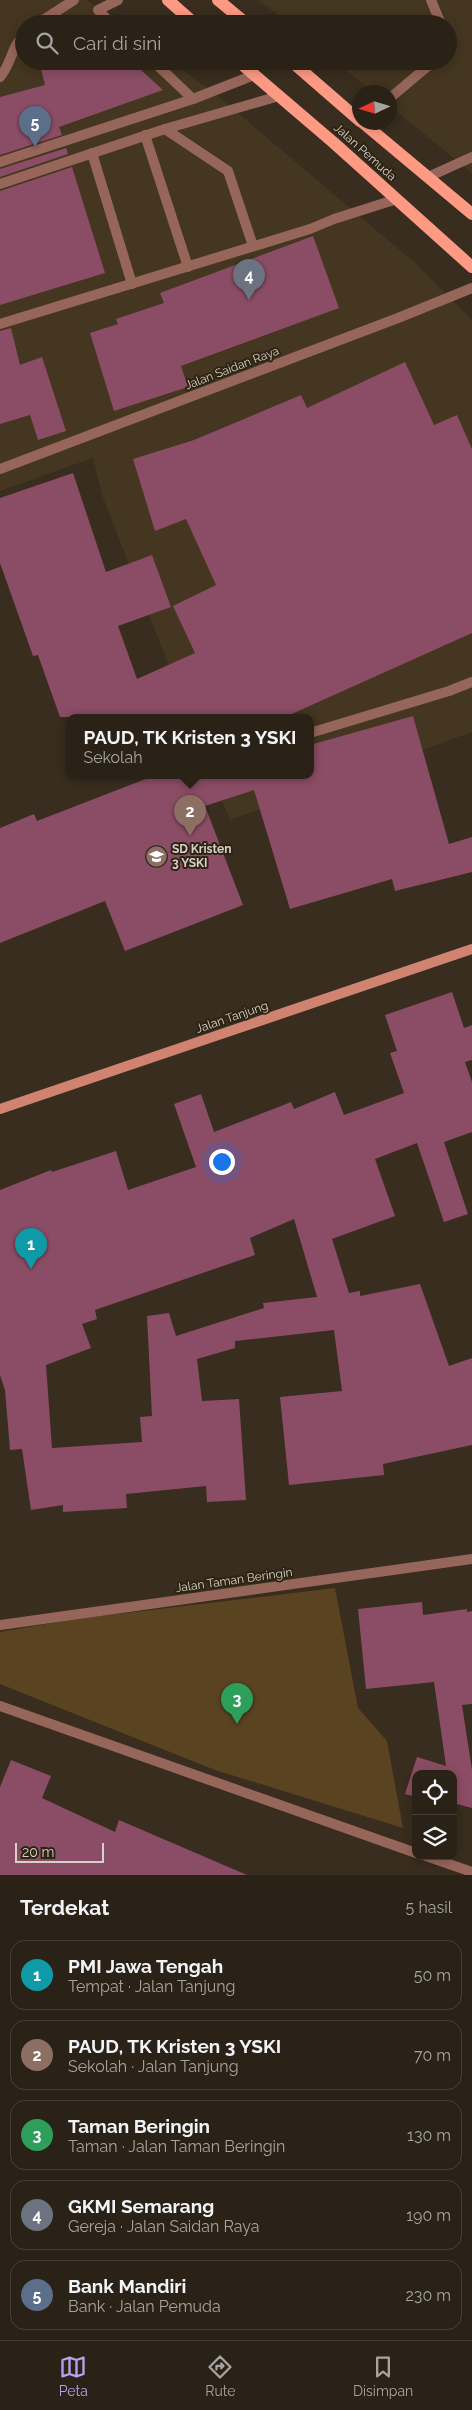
<!DOCTYPE html>
<html lang="id">
<meta charset="utf-8">
<style>
body{margin:0;font-family:Raleway,sans-serif;background:#322a1f;color:#f1f3f6}
.controls{position:absolute;right:15px;bottom:15px;display:grid;overflow:hidden;border-radius:10px;box-shadow:0 2px 12px #0003}
.controls button{width:45px;height:45px;display:grid;place-items:center;padding:0;border:0;border-bottom:1px solid #463f35;background:#2a2216;color:#f1f3f6;font:25px sans-serif}
.compass{position:absolute;left:352px;top:85px;width:45px;height:45px;border-radius:50%;background:#2a2216;box-shadow:0 2px 12px #0003;rotate:266deg}
.scale{position:absolute;left:15px;bottom:12px;width:89px;box-sizing:border-box;padding-left:5px;border:2px solid #d8d1c7;border-top:0;font-size:14px;line-height:18px;white-space:nowrap;color:#d8d1c7;-webkit-text-stroke:4px #2e2414;paint-order:stroke}
.you{position:absolute;left:221px;top:1161px;width:18px;height:18px;margin:-12px;border:4px solid #fff;border-radius:50%;background:#1a73e8;box-shadow:0 0 0 8px #1a73e833}
.badge{display:grid;place-items:center;width:32px;height:32px;border-radius:50%;background:#bca0f2;color:#fff;font-size:16px;font-weight:700}
.pin{position:absolute;translate:-50% -41px;filter:drop-shadow(0 1px 2px #0008)}
.pin::after{content:'';position:absolute;top:26px;width:18px;height:15px;background:inherit;clip-path:polygon(0 0,100% 0,50% 100%)}
.popup{position:absolute;left:66px;top:714px;width:248px;height:65px;box-sizing:border-box;display:grid;place-content:center;border-radius:10px;background:#2a2216;filter:drop-shadow(0 1px 4px #0005);font-size:16px;white-space:nowrap;color:#a5a4a1}
.popup b{font-size:19px;color:#f1f3f6}
.popup::after{content:'';position:absolute;left:50%;top:100%;margin-left:-10px;border:10px solid transparent;border-top-color:#2a2216}
.list{margin:0;padding:0;list-style:none}
h2{display:flex;justify-content:space-between;align-items:center;height:65px;margin:0;padding:0 20px;font-size:21px}
h2 small{font-size:16px;font-weight:400;color:#a5a4a1}
.list li{display:grid;grid-template-columns:32px 1fr auto;gap:15px;align-items:center;box-sizing:border-box;height:70px;margin:0 10px 10px;padding:0 10px;border:1px solid #463f35;border-radius:15px}
.list b{display:block;font-size:19px;white-space:nowrap}
.list p{margin:0;font-size:16px;white-space:nowrap;color:#a5a4a1}
.list em{font-size:16px;font-style:normal;color:#a5a4a1}
.icon{flex:none;width:28px;height:28px;fill:none;stroke:currentColor;stroke-width:2;stroke-linecap:round;stroke-linejoin:round}
.map{position:relative;flex:none;width:472px;height:1875px;overflow:hidden}
.search{position:absolute;background:#2a2216;box-shadow:0 2px 12px #0003;left:15px;right:15px;top:15px;height:55px;display:flex;align-items:center;gap:12px;box-sizing:border-box;padding:0 18px;border-radius:28px;color:#a5a4a1;font-size:19px}
.sheet{height:465px;background:#2a2216}
nav{display:flex;justify-content:space-around;align-items:center;box-sizing:border-box;height:70px;border-top:1px solid #463f35;background:#2a2216;font-size:14px;color:#a5a4a1}
nav a{display:grid;justify-items:center;gap:2px}
nav .on{color:#bca0f2}
.map>svg:first-child{display:block}
.built{fill:#443620}
.green{fill:#5a4320}
.building{fill:#8b4d65;fill-rule:evenodd}
.lines{fill:none;stroke-linecap:round;stroke-linejoin:round}
.service{stroke:#97665b;stroke-width:10}
.minor{stroke:#97665b;stroke-width:10}
.secondary{stroke:#d18372;stroke-width:10}
.primary{stroke:#fe9a83;stroke-width:12}
.labels{text-anchor:middle;stroke-width:4;stroke-linejoin:round;paint-order:stroke}
.street-label{font-size:12px;fill:#d8d1c7;stroke:#2e2414}
.poi-label{font-size:12px;font-weight:bold;fill:#d8d1c7;stroke:#2e2414;text-anchor:start}
</style>
<div class="map">
<svg width="472" height="1875" viewBox="0 0 472 1875">
<rect width="100%" height="100%" fill="#382d1e"/>
<g class="built">
<polygon points="0,0 87,0 116,24 24,24 24,61 169,61 213,92 414,262 472,320 472,732 230,820 212,775 310,775 310,717 189,717 103,498 93,458 0,491"/>
<polygon points="259,0 472,0 472,173 390,106 390,92 373,92 335,61 448,61 448,24 289,24"/>
</g>
<polygon class="green" points="335,1588 358,1708 387,1741 403,1828 215,1770 0,1684 0,1632 75,1619"/>
<g class="building">
<polygon points="39,61 131,61 163,90 59,127 62,135 0,155 0,97 45,85"/>
<polygon points="66,148 68,154 0,177 0,169"/>
<polygon points="72,167 105,273 0,305 0,191"/>
<polygon points="313,236 339,308 181,366 188,387 114,411 90,333 118,324 116,319 164,303 160,293"/>
<polygon points="11,328 20,365 42,357 66,431 38,440 30,415 0,424 0,331"/>
<polygon points="405,362 434,425 457,415 472,449 472,633 285,717 60,717 38,655 33,656 0,563 0,498 73,473 106,572 152,555 171,607 118,626 137,679 195,653 173,606 216,585 186,519 155,531 133,459 194,440 301,395 307,408"/>
<polygon points="413,716 449,844 472,837 472,872 395,891 392,879 290,909 254,790 205,806 243,905 125,951 105,901 0,943 0,828 34,814 37,821 156,775 310,775 310,745"/>
<path d="M452 992 464 1028 472 1025V1060L465 1062 472 1082V1132L444 1142 468 1214 444 1222 417 1143 375 1159 395 1216 332 1239 349 1293 360 1291V1296L420 1284 449 1366 472 1358V1445L383 1464 384 1475 289 1485 280 1397 342 1391 334 1330 235 1341V1348L197 1359 202 1401 239 1399 246 1500 207 1502 206 1486 126 1494 127 1508 63 1512V1505L31 1510 22 1449 10 1450 5 1390 0 1375V1190L51 1170 52 1172 116 1151 128 1190 196 1167 174 1104 201 1094 214 1132 291 1102 294 1109 335 1092 344 1115 404 1093 390 1053 397 1051 385 1015ZM294 1219 317 1297 263 1303 264 1308 176 1336 169 1313 147 1316 152 1416 140 1417 142 1442 52 1448 46 1365 91 1348 82 1324 97 1319 95 1310 255 1255 250 1238Z"/>
<polygon points="422,1602 423,1615 467,1609 467,1612 472,1611 472,1704 462,1705 472,1770 472,1808 453,1803 453,1774 416,1774 416,1797 405,1794 417,1757 446,1766 434,1682 366,1689 358,1609"/>
<polygon points="11,1760 51,1776 42,1798 115,1832 119,1820 247,1875 0,1875 0,1787"/>
</g>
<g class="lines">
<g class="service">
<polyline points="431,0 441,24"/>
<polyline points="37,24 74,0"/>
<polyline points="112,24 98,10 118,0"/>
<polyline points="153,61 193,99"/>
<path d="M0 77C11 65 12 45 24 35"/>
<polyline points="390,98 434,61"/>
<polyline points="165,129 228,171 253,246"/>
<polyline points="145,135 188,267"/>
<polyline points="92,153 132,284"/>
<polyline points="0,162 193,99 254,75"/>
<polyline points="428,177 472,157"/>
<polyline points="0,184 165,129 279,96"/>
<polyline points="0,324 310,229 334,219 397,199"/>
<polyline points="310,733 449,691 472,682"/>
</g>
<g class="minor">
<polyline points="0,469 398,318 472,288"/>
<polyline points="0,1625 472,1559"/>
<polyline points="0,1706 416,1853"/>
<polyline points="426,1856 472,1872"/>
</g>
<polyline class="secondary" points="0,1109 472,949"/>
<g class="primary">
<polyline points="168,0 195,24"/>
<polyline points="218,0 247,24"/>
<polyline points="238,61 334,143 472,267"/>
<polyline points="291,61 360,121"/>
<polyline points="362,122 472,214"/>
</g>
</g>
<defs>
<symbol id="school-disc" viewBox="-11 -11 22 22"><circle r="9.5" fill="#8d6e63" stroke="#2e2414"/><path d="M0-5L7-2L0 1L-7-2ZM-4 1L0 2.5L4 1V4Q0 6-4 4Z" fill="#fff"/></symbol>
</defs>
<g fill-rule="evenodd">
<use href="#school-disc" x="144" y="844" width="25" height="25"/>
</g>
<g class="labels">
<g class="street-label">
<text transform="translate(365 152) rotate(42)" y="4">Jalan Pemuda</text>
<text transform="translate(232 368) rotate(-21)" y="4">Jalan Saidan Raya</text>
<text transform="translate(232 1017) rotate(-19)" y="4">Jalan Tanjung</text>
<text transform="translate(234 1580) rotate(-8)" y="4">Jalan Taman Beringin</text>
</g>
<g class="poi-label">
<text x="172" y="853">SD Kristen<tspan x="172" dy="14">3 YSKI</tspan></text>
</g>
</g>
</svg>
<div class="controls">
<button><svg class="icon" aria-label="locate" viewBox="0 0 24 24"><circle cx="12" cy="12" r="6"/><path d="M12 2v4M12 18v4M2 12h4M18 12h4"/></svg></button>
<button><svg class="icon" aria-label="layers" viewBox="0 0 24 24"><path d="M12 4l9 5-9 5-9-5zM3 14l9 5 9-5"/></svg></button>
</div>
<svg class="compass" viewBox="-18 -18 36 36"><path d="M0-13l5 13h-10z" fill="#e53935"/><path d="M0 13l5-13h-10z" fill="#a5a4a1"/></svg>
<div class="scale">20 m</div>
<div class="you"></div>
<div class="pin badge" style="left:31px;top:1269px;background:#0f9aa8">1</div>
<div class="pin badge" style="left:190px;top:836px;background:#8d6e63">2</div>
<div class="popup"><b>PAUD, TK Kristen 3 YSKI</b>Sekolah</div>
<div class="pin badge" style="left:237px;top:1724px;background:#2e9e5b">3</div>
<div class="pin badge" style="left:249px;top:300px;background:#6b7280">4</div>
<div class="pin badge" style="left:35px;top:147px;background:#5c6f8a">5</div>
<div class="search"><svg class="icon" aria-label="search" viewBox="0 0 24 24"><circle cx="10" cy="10" r="6"/><path d="M15 15l6 6"/></svg>Cari di sini</div>
</div>
<section class="sheet">
<h2>Terdekat<small>5 hasil</small></h2>
<ul class="list">
<li><span class="badge" style="background:#0f9aa8">1</span><div><b>PMI Jawa Tengah</b><p>Tempat · Jalan Tanjung</p></div><em>50 m</em></li>
<li><span class="badge" style="background:#8d6e63">2</span><div><b>PAUD, TK Kristen 3 YSKI</b><p>Sekolah · Jalan Tanjung</p></div><em>70 m</em></li>
<li><span class="badge" style="background:#2e9e5b">3</span><div><b>Taman Beringin</b><p>Taman · Jalan Taman Beringin</p></div><em>130 m</em></li>
<li><span class="badge" style="background:#6b7280">4</span><div><b>GKMI Semarang</b><p>Gereja · Jalan Saidan Raya</p></div><em>190 m</em></li>
<li><span class="badge" style="background:#5c6f8a">5</span><div><b>Bank Mandiri</b><p>Bank · Jalan Pemuda</p></div><em>230 m</em></li>
</ul>
</section>
<nav>
<a class="on"><svg class="icon" aria-label="map" viewBox="0 0 24 24"><path d="M3 6l6-2 6 2 6-2v14l-6 2-6-2-6 2zM9 4v14M15 6v14"/></svg>Peta</a>
<a><svg class="icon" aria-label="directions" viewBox="0 0 24 24"><path d="M12 3l9 9-9 9-9-9zM9 14v-3h6M13 9l2 2-2 2"/></svg>Rute</a>
<a><svg class="icon" aria-label="saved" viewBox="0 0 24 24"><path d="M7 4h10v16l-5-4-5 4z"/></svg>Disimpan</a>
</nav>
